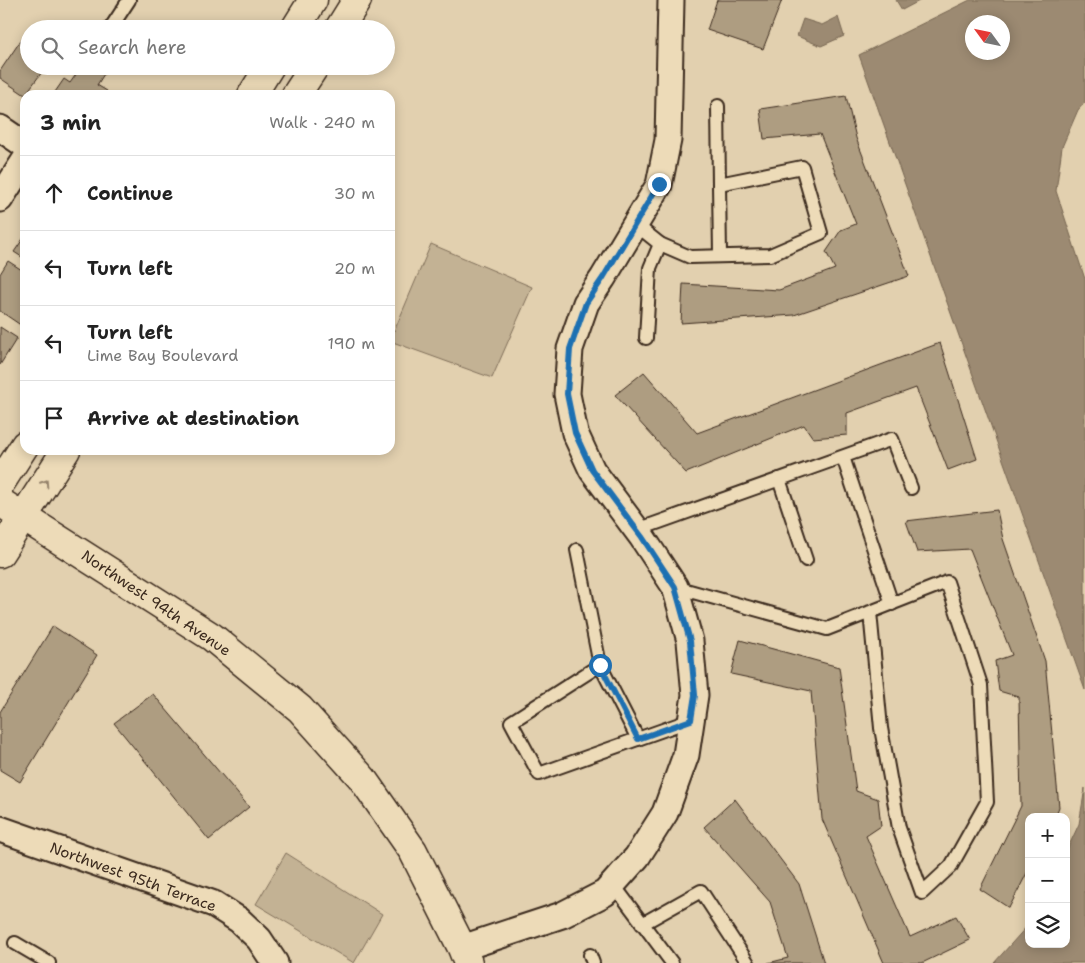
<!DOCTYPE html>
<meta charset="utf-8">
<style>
body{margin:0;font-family:"Shantell Sans",sans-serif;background:#f2f2f2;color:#222}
.controls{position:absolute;right:15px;bottom:15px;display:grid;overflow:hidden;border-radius:10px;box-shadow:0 2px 12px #0003}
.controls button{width:45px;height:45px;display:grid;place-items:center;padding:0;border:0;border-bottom:1px solid #e0e0e0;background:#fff;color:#222;font:25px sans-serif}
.compass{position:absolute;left:965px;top:15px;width:45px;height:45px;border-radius:50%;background:#fff;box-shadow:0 2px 12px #0003;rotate:303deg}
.stop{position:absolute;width:15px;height:15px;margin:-11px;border:4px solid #1f6fb2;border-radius:50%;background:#fff}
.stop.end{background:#1f6fb2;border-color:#fff;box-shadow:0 1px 5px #0008}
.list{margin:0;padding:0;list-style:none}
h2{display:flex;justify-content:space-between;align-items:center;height:65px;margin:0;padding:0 20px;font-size:21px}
h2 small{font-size:16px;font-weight:400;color:#767676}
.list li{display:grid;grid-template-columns:32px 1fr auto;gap:15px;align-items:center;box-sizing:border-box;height:75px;padding:0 20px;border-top:1px solid #e0e0e0}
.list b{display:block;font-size:19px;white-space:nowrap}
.list p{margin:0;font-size:16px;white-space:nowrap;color:#767676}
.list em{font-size:16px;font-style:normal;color:#767676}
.icon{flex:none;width:28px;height:28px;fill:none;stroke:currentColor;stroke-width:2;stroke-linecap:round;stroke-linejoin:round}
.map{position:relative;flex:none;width:1085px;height:963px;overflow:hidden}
.search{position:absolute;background:#fff;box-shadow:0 2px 12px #0003;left:20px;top:20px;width:375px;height:55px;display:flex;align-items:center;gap:12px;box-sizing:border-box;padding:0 18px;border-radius:28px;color:#767676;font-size:19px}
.panel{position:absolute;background:#fff;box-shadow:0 2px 12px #0003;left:20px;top:90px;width:375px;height:365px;border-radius:15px}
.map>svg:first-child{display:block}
.green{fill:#c3b294;stroke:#7f6e59}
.water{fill:#9c8a72;stroke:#756450;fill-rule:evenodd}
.building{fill:#ae9d81;stroke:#3b2a1e}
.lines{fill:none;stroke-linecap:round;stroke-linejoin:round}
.service-casing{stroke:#3b2a1e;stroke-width:16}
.minor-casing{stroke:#3b2a1e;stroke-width:29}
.tertiary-casing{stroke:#3b2a1e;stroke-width:31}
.secondary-casing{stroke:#3b2a1e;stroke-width:31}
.service{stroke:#eddbb8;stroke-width:12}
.minor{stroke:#eddbb8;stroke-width:25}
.tertiary{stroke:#eddbb8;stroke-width:28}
.secondary{stroke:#eddbb8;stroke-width:28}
.oneway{stroke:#94826b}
.route{stroke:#1f6fb2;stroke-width:6}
.labels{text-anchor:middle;stroke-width:4.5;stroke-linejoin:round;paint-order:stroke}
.street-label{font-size:15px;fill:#3b2a1e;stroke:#eddbb8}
</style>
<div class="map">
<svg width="1085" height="963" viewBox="0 0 1085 963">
<rect width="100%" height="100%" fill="#e2d0af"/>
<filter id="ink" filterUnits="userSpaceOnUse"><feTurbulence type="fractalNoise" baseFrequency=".02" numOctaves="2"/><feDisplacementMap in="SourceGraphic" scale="10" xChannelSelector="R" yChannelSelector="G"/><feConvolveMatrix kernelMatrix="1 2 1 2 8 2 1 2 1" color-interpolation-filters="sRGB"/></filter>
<g filter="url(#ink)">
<g class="green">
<polygon points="431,244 532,287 492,378 390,341"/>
<polygon points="286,853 382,914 354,963 256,904"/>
</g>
<g class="water">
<polygon points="896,0 921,0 902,10"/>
<path d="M970 0H1085V102L1078 110 1062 147 1056 191 1085 279V690L859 55ZM1002 22V52H972V22Z"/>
<polygon points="838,17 844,36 821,46 797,36 803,19 822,25"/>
<polygon points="1085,788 1085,963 994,963 1029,924 1029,944 1066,944 1066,852 1079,824"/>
</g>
<g class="building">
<polygon points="717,0 782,0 763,49 707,30"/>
<polygon points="21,40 29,45 29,66 42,66 45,68 25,95 0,78 0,71"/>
<polygon points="82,66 93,66 104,74 97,85 107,91 104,95 53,95 64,79 70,83"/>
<polygon points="846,96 856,138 909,276 794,315 681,323 683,284 779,290 835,269 826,252 841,230 856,224 820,134 764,139 760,109"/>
<polygon points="25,236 25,259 14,252"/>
<polygon points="8,261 25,272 25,328 0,311 0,274"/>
<polygon points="0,327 17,338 0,365"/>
<polygon points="940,343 977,459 948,470 916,388 847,413 847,435 813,438 804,425 686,473 615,395 644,372 697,433"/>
<polygon points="997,510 1003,539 1045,661 1059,807 1055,817 1029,817 1029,869 1009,908 980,889 1021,806 1019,697 999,691 995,661 1012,655 970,549 917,552 906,521"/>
<polygon points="53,626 97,655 20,782 0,770 0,712"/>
<polygon points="740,640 839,667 856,791 878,799 881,826 866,836 910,937 956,916 970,940 922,963 884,963 822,819 811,691 731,674"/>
<polygon points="153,694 249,807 209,840 114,723"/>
<polygon points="735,799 799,884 824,963 768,963 788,958 770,902 704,827"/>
</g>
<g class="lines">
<defs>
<g id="service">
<polyline points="110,29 129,0"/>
<polyline points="719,184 720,255"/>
<polyline points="635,224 660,244 650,268 646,338"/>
<polyline points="660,244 690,257 770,255 821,233 802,167 719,184 718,106"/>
<polyline points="843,457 892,604"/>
<polyline points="779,479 806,560"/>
<polyline points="637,530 892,439 911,488"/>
<polyline points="577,550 600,665 511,722 539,774 691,720"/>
<polyline points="675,587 827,629 947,582 981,685 987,802 951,866 922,893 899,828 881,728 870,612"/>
<polyline points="600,665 638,739"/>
<polyline points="613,884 672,963"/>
<polyline points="642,924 701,891 748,963"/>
<polyline points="15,943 49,963"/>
<polyline points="590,955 593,963"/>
</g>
<g id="minor">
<polyline points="0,128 25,145"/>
<polyline points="0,199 25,160"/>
<polyline points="0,829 214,904 239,920 259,939 275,963"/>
<polyline points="462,948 562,915 605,893 637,857 665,813 686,755 695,695 690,641 675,587 642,537 592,470 575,433 567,394 570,349 586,303 603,278 659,185 668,140 671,0"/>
</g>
<polyline id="tertiary" points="0,502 212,637 300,709 362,778 413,851 462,948 468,963"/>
<g id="secondary">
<polyline points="295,29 313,0"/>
<polyline points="339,29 357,0"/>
<polyline points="252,95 270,66"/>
<polyline points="296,95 315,66"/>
<polyline points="0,484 25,445"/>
<polyline points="0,553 66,450"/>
</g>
</defs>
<use href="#service" class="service-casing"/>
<use href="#minor" class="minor-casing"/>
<use href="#tertiary" class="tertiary-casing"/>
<use href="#secondary" class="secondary-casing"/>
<use href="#service" class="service"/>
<use href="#minor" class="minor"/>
<use href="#tertiary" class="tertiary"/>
<use href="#secondary" class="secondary"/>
</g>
<defs><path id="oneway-chevron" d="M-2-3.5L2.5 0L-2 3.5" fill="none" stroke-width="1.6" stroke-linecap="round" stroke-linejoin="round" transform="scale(1.25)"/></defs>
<use class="oneway" href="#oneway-chevron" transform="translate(45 483) rotate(-57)"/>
</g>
<g class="lines" filter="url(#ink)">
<polyline class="route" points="600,665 638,739 691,720 695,695 690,641 675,587 642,537 592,470 575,433 567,394 570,349 586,303 603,278 659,184"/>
</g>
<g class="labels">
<g class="street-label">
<text transform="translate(156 603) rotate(34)" y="5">Northwest 94th Avenue</text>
<text transform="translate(133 877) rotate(20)" y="5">Northwest 95th Terrace</text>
</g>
</g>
</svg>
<div class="controls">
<button>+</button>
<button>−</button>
<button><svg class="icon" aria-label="layers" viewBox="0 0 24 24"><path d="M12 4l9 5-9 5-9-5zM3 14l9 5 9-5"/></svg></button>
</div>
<svg class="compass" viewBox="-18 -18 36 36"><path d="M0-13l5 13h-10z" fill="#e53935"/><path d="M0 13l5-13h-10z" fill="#767676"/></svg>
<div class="stop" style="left:600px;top:665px"></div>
<div class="stop end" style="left:659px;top:184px"></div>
<div class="search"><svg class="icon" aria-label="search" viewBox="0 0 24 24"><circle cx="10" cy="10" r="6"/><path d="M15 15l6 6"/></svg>Search here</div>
<section class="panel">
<h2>3 min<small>Walk · 240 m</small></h2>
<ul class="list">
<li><svg class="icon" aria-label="ahead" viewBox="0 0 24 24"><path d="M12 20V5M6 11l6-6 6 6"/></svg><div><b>Continue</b></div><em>30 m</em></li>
<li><svg class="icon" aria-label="left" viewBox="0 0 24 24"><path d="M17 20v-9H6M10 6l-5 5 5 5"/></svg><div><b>Turn left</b></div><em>20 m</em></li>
<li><svg class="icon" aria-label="left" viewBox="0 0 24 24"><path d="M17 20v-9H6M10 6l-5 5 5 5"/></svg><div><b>Turn left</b><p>Lime Bay Boulevard</p></div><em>190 m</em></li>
<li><svg class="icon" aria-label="arrive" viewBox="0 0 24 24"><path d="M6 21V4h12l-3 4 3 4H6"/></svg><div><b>Arrive at destination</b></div></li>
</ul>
</section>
</div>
